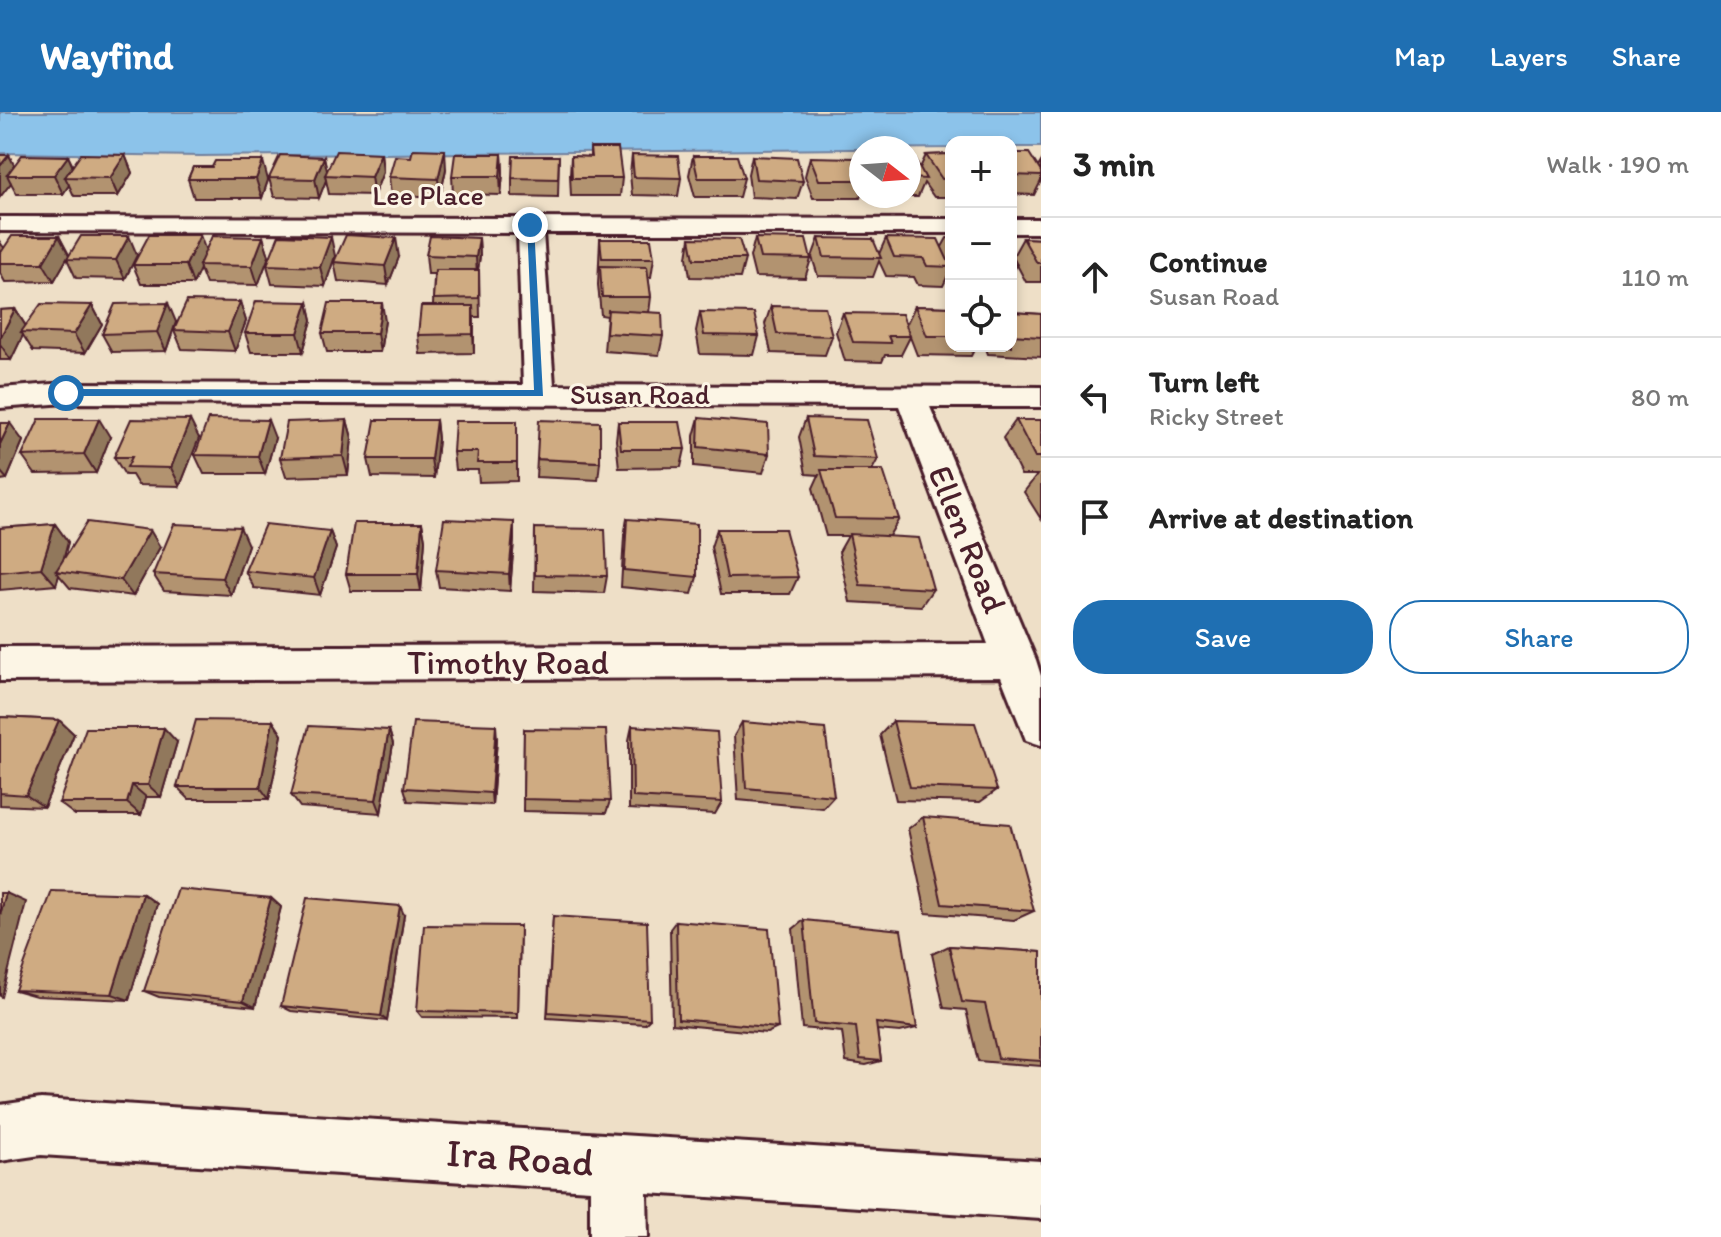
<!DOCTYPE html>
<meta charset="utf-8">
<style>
body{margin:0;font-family:Itim,sans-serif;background:#f2f2f2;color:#222}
.controls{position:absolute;right:24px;top:24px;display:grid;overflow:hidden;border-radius:16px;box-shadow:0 4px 12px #0003}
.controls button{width:72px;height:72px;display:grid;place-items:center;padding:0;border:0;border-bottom:2px solid #e0e0e0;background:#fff;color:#222;font:40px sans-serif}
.compass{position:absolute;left:849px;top:24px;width:72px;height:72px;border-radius:50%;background:#fff;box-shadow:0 4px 12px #0003;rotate:107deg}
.stop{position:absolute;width:24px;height:24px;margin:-18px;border:6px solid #1f6fb2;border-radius:50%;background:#fff}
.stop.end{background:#1f6fb2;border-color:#fff;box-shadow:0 2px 8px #0008}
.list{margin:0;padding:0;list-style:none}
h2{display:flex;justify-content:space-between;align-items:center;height:104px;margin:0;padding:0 32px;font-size:34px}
h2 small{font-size:26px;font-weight:400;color:#767676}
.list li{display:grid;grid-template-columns:52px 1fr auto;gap:24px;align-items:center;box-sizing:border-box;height:120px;padding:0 32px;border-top:2px solid #e0e0e0}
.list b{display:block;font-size:30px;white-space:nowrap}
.list p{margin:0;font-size:26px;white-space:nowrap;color:#767676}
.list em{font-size:26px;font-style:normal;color:#767676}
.actions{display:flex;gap:16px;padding:24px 32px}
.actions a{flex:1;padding:18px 0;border:2px solid #1f6fb2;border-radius:32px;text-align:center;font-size:28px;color:#1f6fb2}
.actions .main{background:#1f6fb2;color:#fff}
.icon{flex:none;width:44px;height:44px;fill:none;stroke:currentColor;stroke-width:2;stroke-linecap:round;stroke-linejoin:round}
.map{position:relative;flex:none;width:1041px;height:1125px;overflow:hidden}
header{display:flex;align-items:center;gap:48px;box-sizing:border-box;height:112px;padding:0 40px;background:#1f6fb2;color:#fff}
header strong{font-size:38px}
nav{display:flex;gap:44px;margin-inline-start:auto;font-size:28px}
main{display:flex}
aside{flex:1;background:#fff}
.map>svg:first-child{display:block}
.water{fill:#8cc3ea;stroke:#72819e;stroke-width:2}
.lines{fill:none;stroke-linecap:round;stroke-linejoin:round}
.minor-casing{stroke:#4a1f2b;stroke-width:6}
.minor{fill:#fcf5e5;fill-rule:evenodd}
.wall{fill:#b29370;stroke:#4a1f2b;stroke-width:2}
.shaded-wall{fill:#91785b;stroke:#4a1f2b;stroke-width:2}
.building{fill:#cfab82;stroke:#4a1f2b;stroke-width:2}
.route{fill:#1f6fb2}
.labels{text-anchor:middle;stroke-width:6;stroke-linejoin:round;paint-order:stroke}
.far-street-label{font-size:28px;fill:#4a1f2b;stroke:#fcf5e5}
.street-label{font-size:34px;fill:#4a1f2b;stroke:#fcf5e5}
.near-street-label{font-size:40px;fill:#4a1f2b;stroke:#fcf5e5}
</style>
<header>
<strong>Wayfind</strong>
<nav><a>Map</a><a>Layers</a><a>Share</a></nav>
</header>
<main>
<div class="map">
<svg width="1041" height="1125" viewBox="0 0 1041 1125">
<rect width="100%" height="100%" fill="#eedfc7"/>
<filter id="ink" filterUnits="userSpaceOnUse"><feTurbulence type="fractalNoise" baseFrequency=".0125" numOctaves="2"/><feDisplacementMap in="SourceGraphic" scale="16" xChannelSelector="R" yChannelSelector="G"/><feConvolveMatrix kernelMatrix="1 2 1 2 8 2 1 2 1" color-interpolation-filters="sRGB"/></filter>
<g filter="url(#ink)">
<polygon class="water" points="0,0 1041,0 1041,35 1011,35 1011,30 951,30 951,36 201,44 0,41"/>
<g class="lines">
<defs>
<g id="minor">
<polygon points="0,105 951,107 951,121 543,121 554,273 1041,275 1041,295 930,295 1036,548 1041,564 1041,633 1026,628 1001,565 0,569 0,535 988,532 899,294 66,291 0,296 0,276 66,271 523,273 518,121 0,119"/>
<rect x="1011" y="107" width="30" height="14"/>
<polygon points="41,987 1041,1049 1041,1107 647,1081 648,1125 590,1125 590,1078 41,1043 0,1049 0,993"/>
</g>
</defs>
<use href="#minor" class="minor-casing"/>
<use href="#minor" class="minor"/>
</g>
<g class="wall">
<polygon points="590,36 622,66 620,84 571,84 570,63 571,44 590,45"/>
<polygon points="381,41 383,60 374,83 329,82 326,68 319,86 274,85 269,66 324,45 327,59"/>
<polygon points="1011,41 1038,55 1041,50 1041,69 1034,83 1011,82"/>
<polygon points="502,42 503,61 501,83 453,82 452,64"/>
<polygon points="951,42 951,85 934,85 924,71 918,85 873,85 909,84 909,43 920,56 926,43"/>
<polygon points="9,43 14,54 68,44 73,54 125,43 132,61 118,84 74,84 69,73 63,82 17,82 11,71 0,85"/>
<polygon points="632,43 681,66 678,84 632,83 630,62"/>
<polygon points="559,44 558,85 512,84 512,66"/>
<polygon points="693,44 744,66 739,85 695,85 689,63"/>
<polygon points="752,44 803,69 797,87 751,85 748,62"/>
<polygon points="411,45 446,57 440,85 391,84 389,65"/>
<polygon points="810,45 861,56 861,83 860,86 813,86 805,64"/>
<polygon points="193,55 268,68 262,86 194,86 188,67"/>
<polygon points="59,124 69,143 54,169 5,170 0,161 0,130 4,136"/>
<polygon points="263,125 269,144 258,173 206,172 200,157 193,172 141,172 133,153 205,138"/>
<polygon points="479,126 480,144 478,158 479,158 480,205 474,205 474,241 420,242 418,223 433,194 434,162 428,162 426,143"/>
<polygon points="690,126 745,147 740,166 690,165 687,145"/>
<polygon points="755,126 811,147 805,166 755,165 750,145"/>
<polygon points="819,126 879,142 886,126 942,135 947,126 951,126 951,163 949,161 943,174 918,173 914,165 886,164 879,149 873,165 818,164 812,145"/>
<polygon points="1023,126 1041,127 1041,170 1026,170 1017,153 1011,163 1011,141 1013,144"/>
<polygon points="600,127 654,146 651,165 648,165 651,185 649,201 663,224 659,243 604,239 607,204 601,203 598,173"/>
<polygon points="137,143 125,167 76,166 67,147"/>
<polygon points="335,144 325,174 272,172 267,153"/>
<polygon points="399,145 388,173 338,169 334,150"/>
<polygon points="240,190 246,209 235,239 182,237 174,218"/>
<polygon points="308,190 312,208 303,240 251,240 245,221"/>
<polygon points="92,193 102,212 85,241 33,239 23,223 11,248 0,248 0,198 15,197 26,214"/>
<polygon points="771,194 832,224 825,243 771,241 765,212"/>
<polygon points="915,194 951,195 951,234 976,234 971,244 917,243 910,225 901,243 885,243 882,250 845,249 836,220 843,201 906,213"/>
<polygon points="700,200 759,224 754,243 700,242 696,219"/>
<polygon points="1011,200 1041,202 1041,245 988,242 985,234 1011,234"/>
<polygon points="385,209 380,240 327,240 322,221"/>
<polygon points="176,210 166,239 112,240 102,222"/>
<polygon points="699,306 769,342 763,361 694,354 694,324"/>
<polygon points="806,306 878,347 872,358 899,407 889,424 933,477 921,494 850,490 839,440 848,424 826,424 813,376 819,363 806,362 799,325"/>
<polygon points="347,308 352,326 348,363 286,365 280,346"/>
<polygon points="436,308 438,327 434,366 372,365 368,347"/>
<polygon points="1016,308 1041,308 1041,407 1024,380 1037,363 1021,363 1003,326"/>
<polygon points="517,309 517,369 479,370 478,358 455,358 453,340"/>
<polygon points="618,310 685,337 681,355 619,356 616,328"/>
<polygon points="0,311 23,329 7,367 0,368"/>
<polygon points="110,325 96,361 35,362 22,344"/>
<polygon points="199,326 180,374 138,373 132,363 125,363 114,345"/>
<polygon points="275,326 265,362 204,362 195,343"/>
<polygon points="537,347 600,350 598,368 536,365"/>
<polygon points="627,407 697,465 692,482 621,475 624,424"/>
<polygon points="514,410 514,427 510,479 439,475 436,458"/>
<polygon points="422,411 425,428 421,479 351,479 346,462"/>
<polygon points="55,412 68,430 63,448 160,435 133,484 70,476 59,463 56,473 0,478 0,416"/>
<polygon points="535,416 607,464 604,481 534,479"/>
<polygon points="717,417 798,465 790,482 721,482 711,435"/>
<polygon points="330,419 336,436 320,483 254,476 245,459"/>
<polygon points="248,433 231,483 164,479 153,462"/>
<polygon points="0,605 59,608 74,622 44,695 0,693"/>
<polygon points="273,609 282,623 269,687 189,687 177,675"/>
<polygon points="893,609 997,678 980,690 896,688 880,623"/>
<polygon points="742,610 834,684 823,696 738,688 734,624"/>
<polygon points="632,614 722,690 715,702 629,697 629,628"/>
<polygon points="524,617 610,689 606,701 523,699"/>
<polygon points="389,618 393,632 381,701 300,695 291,683"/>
<polygon points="497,627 492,693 408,689 404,676"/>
<polygon points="177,630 161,685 146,685 141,703 75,703 59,691"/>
<polygon points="923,705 1034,799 1014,808 926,801 908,717"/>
<polygon points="143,782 157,792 129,888 36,884 15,878"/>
<polygon points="271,786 281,795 255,895 159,885 144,879"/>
<polygon points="404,803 387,909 291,899 281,894"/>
<polygon points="553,804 650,907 645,912 547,906"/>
<polygon points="804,808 917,916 900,920 877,918 881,949 866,953 846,950 842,920 802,916 793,817"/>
<polygon points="676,809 778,916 767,921 672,912 670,817"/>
<polygon points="520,814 518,906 422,905 417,899"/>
<polygon points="949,834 1041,840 1041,954 978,949 966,898 944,896 932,842"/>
</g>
<g class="shaded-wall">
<polygon points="445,38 446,57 440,85 438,67"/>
<polygon points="381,41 383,60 374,83 371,65"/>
<polygon points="502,42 503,61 501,83 500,64"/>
<polygon points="9,43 18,61 7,63 11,71 0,85 0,54"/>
<polygon points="125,43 132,61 118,84 110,66"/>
<polygon points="68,44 76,62 65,65 69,73 63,82 54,63"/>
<polygon points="324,45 328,63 325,63 326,68 319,86 315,67"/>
<polygon points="263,49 268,68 262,86 256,67"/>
<polygon points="200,123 207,142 199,153 200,157 193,172 186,153"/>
<polygon points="59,124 69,143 54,169 43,151"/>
<polygon points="129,124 137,143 125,167 116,148"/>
<polygon points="263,125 269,144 258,173 252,154"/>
<polygon points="331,125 335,144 325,174 320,155"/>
<polygon points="396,126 399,145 388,173 385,154"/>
<polygon points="479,126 480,144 477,164 476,145"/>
<polygon points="240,190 246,209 235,239 228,220"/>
<polygon points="308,190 312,208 303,240 298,221"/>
<polygon points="168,191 176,210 166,239 157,220"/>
<polygon points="382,191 385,209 380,240 377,221"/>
<polygon points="92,193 102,212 85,241 74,222"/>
<polygon points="473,194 474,213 474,241 473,222"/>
<polygon points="15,197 27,216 21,220 23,223 11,248 0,232 0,226"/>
<polygon points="99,307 110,325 96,361 84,342"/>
<polygon points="190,308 199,326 180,374 171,356"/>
<polygon points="268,308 275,326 265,362 258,344"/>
<polygon points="347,308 352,326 348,363 343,344"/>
<polygon points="436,308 438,327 434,366 431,347"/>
<polygon points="10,311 23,329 7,367 0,359 0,332"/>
<polygon points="514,410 514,427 510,479 509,462"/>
<polygon points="422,411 425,428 421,479 418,462"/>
<polygon points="55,412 68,430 60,460 56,459 59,463 56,473 41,456"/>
<polygon points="240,415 248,433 231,483 222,466"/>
<polygon points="150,418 160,435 133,484 121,468"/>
<polygon points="330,419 336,436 320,483 314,466"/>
<polygon points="59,608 74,622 44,695 26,683"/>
<polygon points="273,609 282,623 269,687 260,675"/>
<polygon points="496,613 497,627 492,693 491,681"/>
<polygon points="164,616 177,630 161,685 148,673"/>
<polygon points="389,618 393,632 381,701 376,688"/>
<polygon points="132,673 146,685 141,703 127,691"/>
<polygon points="6,781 26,790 2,885 0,884 0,803"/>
<polygon points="143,782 157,792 129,888 112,882"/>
<polygon points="271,786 281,795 255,895 243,889"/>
<polygon points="400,794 404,803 387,909 381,904"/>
</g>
<g class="building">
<polygon points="590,36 618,36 622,66 572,66 571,44 591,45"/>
<polygon points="413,37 445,38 438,67 389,65 395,44 411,45"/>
<polygon points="336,39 381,41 371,65 325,63"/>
<polygon points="1011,41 1029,41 1041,60 1041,64 1011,63"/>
<polygon points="81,42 125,43 110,66 65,65"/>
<polygon points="455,42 502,42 500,64 452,64"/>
<polygon points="951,42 951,66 942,67 926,43"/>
<polygon points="0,43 9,43 0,54"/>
<polygon points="22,43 68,44 54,63 7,63"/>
<polygon points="280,43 324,45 315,67 269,66"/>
<polygon points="632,43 678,44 681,66 634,65"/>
<polygon points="909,43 913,43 926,67 909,66"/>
<polygon points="513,44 559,44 558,67 512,66"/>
<polygon points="693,44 737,44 744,66 698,66"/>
<polygon points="752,44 797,46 803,69 756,67"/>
<polygon points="810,45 856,46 861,56 861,68 819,68"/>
<polygon points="215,49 263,49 256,67 188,67 193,55 212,55"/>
<polygon points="149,123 200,123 186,153 133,153"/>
<polygon points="279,123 331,125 320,155 267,153"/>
<polygon points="346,123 396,126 385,154 334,150"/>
<polygon points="12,124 59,124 43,151 0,151 0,142"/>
<polygon points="81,124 129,124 116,148 67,147"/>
<polygon points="212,124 263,125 252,154 199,153"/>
<polygon points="430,124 479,126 476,145 426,143"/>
<polygon points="690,126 739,127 745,147 694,147"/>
<polygon points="755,126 806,127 811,147 760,146"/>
<polygon points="819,126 873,127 881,146 824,145"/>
<polygon points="886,126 938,127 951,155 927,154 923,146 894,145"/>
<polygon points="1023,126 1041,127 1041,151 1037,151"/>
<polygon points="600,127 651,127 654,146 602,146"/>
<polygon points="1011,141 1017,153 1011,152"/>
<polygon points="600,154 647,155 651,185 602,185"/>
<polygon points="435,158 479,158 479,186 433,187"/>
<polygon points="187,189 240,190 228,220 174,218"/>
<polygon points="256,189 308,190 298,221 245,221"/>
<polygon points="168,191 157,220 102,222 115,192"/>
<polygon points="329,191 382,191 377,221 322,221"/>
<polygon points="41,192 92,193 74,222 21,220"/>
<polygon points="421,194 473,194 473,222 418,223"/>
<polygon points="771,194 825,195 832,224 777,222"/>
<polygon points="915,194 951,195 951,224 927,224"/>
<polygon points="15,197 0,226 0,198"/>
<polygon points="608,198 662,201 663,224 606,221"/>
<polygon points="700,200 754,201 759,224 704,223"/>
<polygon points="1011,200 1041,202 1041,225 1011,223"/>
<polygon points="843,201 902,202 910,224 888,224 891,231 853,230"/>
<polygon points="699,306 768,312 769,342 698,335"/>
<polygon points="806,306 867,308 878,347 814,344"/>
<polygon points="39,307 99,307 84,342 22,344"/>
<polygon points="131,307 190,308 171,356 127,355 132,345 114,345"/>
<polygon points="208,307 268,308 258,344 195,343"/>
<polygon points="347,308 343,344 280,346 287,310"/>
<polygon points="375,308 436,308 431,347 368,347"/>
<polygon points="539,308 600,310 600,350 537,347"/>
<polygon points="1016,308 1041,308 1041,345 1035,345"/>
<polygon points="455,309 517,309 517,351 477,351 478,340 453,340"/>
<polygon points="618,310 680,310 685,337 621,337"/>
<polygon points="0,311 10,311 0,332"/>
<polygon points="821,358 883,358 899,407 835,406"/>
<polygon points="444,407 514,410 509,462 436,458"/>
<polygon points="627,407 697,412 697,465 624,458"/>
<polygon points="87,410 150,418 121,468 56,459"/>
<polygon points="354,411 422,411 418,462 346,462"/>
<polygon points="55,412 41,456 0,460 0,416"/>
<polygon points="174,412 240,415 222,466 153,462"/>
<polygon points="265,412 330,419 314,466 245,459"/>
<polygon points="535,416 605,417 607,464 535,463"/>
<polygon points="717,417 785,417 798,465 727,466"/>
<polygon points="849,422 919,426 933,477 860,473"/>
<polygon points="0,605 59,608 26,683 0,681"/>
<polygon points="196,608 273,609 260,675 177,675"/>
<polygon points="893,609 975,611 997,678 910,675"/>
<polygon points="413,610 496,613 491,681 404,676"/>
<polygon points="742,610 825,617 834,684 746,676"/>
<polygon points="309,614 389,618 376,688 291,683"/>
<polygon points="632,614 717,620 722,690 633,685"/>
<polygon points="86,616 164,616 148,673 132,673 127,691 59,691"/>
<polygon points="524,617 606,618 610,689 523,687"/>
<polygon points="923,705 1010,712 1034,799 942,792"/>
<polygon points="178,777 271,786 243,889 144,879"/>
<polygon points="52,779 143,782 112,882 15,878"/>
<polygon points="0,781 6,781 0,803"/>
<polygon points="307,786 400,794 381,904 281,894"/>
<polygon points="553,804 647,810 650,907 548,900"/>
<polygon points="804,808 901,818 917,916 876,911 881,949 860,947 856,915 814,911"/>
<polygon points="676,809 769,817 778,916 678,907"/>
<polygon points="424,813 520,814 518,901 417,899"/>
<polygon points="949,834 1041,840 1041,949 998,946 985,892 962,890"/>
</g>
</g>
<polygon class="route" points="527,111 534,113 543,284 66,284 61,281 66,277 534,278"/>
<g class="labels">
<g class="far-street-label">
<text x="428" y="93">Lee Place</text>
<text x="640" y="292">Susan Road</text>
</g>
<g class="street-label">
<text transform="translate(968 427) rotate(68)" y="12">Ellen Road</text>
<text x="508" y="562">Timothy Road</text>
</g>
<g class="near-street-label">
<text transform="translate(520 1045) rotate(4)" y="14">Ira Road</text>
</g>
</g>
</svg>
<div class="controls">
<button>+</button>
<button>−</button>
<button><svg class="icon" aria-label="locate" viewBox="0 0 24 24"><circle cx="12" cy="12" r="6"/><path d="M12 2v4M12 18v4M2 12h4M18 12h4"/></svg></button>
</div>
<svg class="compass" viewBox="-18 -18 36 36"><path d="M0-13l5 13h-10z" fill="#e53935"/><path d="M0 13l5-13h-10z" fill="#767676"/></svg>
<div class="stop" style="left:66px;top:281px"></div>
<div class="stop end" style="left:530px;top:113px"></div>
</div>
<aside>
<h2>3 min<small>Walk · 190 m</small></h2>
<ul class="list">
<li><svg class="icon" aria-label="ahead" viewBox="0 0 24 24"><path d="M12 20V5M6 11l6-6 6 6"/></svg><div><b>Continue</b><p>Susan Road</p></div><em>110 m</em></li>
<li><svg class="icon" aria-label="left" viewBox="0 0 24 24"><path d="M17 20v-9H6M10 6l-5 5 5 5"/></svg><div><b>Turn left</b><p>Ricky Street</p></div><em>80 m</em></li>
<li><svg class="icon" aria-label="arrive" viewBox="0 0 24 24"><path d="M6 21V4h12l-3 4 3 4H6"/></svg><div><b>Arrive at destination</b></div></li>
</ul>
<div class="actions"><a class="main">Save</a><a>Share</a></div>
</aside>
</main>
